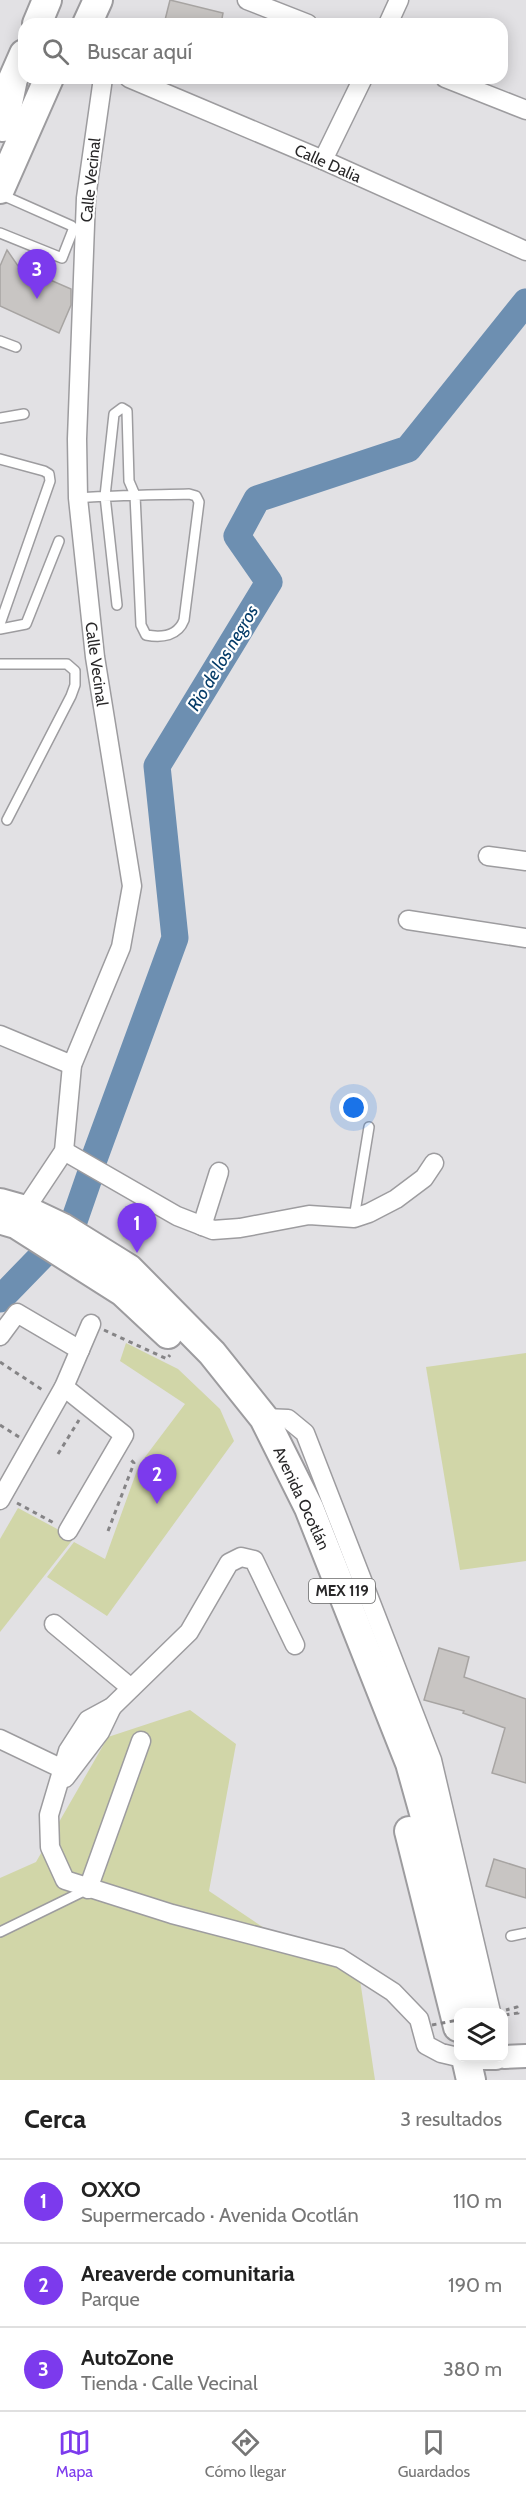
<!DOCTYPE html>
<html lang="es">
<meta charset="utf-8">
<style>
body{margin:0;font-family:Cabin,sans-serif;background:#f2f2f2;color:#222}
.controls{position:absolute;right:18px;bottom:18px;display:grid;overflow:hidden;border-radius:12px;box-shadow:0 3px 15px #0003}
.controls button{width:54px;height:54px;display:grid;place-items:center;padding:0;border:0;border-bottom:2px solid #e0e0e0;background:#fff;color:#222;font:30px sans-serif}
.you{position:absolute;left:354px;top:1108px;width:21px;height:21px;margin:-15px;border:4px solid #fff;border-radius:50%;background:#1a73e8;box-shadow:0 0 0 9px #1a73e833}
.badge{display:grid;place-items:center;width:39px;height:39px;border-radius:50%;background:#7c3aed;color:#fff;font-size:20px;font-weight:700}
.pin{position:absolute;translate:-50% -50px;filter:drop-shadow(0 2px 3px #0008)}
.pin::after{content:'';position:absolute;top:32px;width:21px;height:18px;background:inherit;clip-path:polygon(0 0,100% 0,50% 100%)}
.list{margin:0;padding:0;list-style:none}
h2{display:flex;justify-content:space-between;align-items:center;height:78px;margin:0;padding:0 24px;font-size:26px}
h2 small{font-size:20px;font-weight:400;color:#767676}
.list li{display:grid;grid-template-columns:39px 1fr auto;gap:18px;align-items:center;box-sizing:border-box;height:84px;padding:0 24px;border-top:2px solid #e0e0e0}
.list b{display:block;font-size:22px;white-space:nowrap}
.list p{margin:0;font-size:20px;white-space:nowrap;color:#767676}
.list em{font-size:20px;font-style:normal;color:#767676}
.icon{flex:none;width:33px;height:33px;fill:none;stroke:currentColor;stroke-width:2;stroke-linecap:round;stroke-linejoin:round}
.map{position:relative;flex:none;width:526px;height:2080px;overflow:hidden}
.search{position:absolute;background:#fff;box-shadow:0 3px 15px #0003;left:18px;right:18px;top:18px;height:66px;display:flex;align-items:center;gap:15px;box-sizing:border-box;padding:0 21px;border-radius:18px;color:#767676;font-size:22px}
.sheet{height:330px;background:#fff}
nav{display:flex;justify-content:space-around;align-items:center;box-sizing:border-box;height:84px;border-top:2px solid #e0e0e0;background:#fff;font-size:16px;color:#767676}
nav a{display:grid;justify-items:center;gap:3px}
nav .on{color:#7c3aed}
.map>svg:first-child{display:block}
.green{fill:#d1d6a8}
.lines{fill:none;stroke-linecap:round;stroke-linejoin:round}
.river{stroke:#6d8fb1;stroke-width:27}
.building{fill:#c8c5c3;stroke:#a7a4a2;stroke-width:1.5}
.service-casing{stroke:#9d9c9f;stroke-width:12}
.minor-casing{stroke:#9d9c9f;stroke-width:21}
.tertiary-casing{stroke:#9d9c9f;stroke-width:26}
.primary-casing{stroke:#9d9c9f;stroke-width:32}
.path{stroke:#858486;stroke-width:3;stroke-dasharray:4.5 4.5;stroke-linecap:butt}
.service{stroke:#fff;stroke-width:9}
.minor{stroke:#fff;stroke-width:18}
.tertiary{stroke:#fff;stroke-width:22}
.primary{stroke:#fff;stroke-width:28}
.path-bridge{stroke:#858486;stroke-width:3;stroke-dasharray:4.5 4.5;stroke-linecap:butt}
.labels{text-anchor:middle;stroke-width:4.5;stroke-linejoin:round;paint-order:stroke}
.shield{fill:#fff;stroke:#686868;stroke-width:1.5}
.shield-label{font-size:15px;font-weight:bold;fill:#282728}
.street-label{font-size:16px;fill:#282728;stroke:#fff}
.water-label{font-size:18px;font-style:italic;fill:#043b68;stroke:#fff}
</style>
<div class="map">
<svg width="526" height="2080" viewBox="0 0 526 2080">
<rect width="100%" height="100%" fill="#e2e1e4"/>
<g class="green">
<polygon points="126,1343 178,1369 220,1409 234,1441 107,1616 47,1577 74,1542 105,1559 139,1465 185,1404 120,1361"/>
<polygon points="526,1353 526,1561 460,1570 426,1367"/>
<polygon points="18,1508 74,1538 0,1632 0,1539"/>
<polygon points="190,1710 236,1744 209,1891 285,1942 360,1980 375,2080 0,2080 0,1878 36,1862 108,1737"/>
</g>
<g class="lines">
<g class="river">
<polyline points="94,1159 175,938 157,766 269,582 237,536 257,499 408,449 526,302"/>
<polyline points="0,1299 73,1224 90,1175"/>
</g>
</g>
<g class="building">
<polygon points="170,0 223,13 221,24 164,24"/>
<polygon points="7,250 18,266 71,289 71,305 59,333 0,306 0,266"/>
<polygon points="439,1648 469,1657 464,1677 526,1699 526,1783 492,1773 505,1728 463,1713 464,1711 424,1700"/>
<polygon points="494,1859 526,1869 526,1898 486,1886"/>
</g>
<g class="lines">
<defs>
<g id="service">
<polyline points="0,233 62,258 73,230 72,226 0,194"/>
<polyline points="0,341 16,347"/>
<polyline points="0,418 24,414"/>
<polyline points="0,459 44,471 49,474 50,481 0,624"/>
<path d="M78 498C115 495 152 495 189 494L196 496 199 502 184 620C178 636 162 638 146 635L141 625 135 495 129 481 127 411 122 408 114 414 105 496 117 605"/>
<polyline points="0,629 26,624 59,541"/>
<polyline points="0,664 67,664 75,671 75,685 71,696 7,820"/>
<polyline points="354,1218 369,1127"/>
<polyline points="0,1932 88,1889"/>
<polyline points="511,1936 526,1933"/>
</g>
<g id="minor">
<polyline points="247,0 308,24"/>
<polyline points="388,24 399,0"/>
<polyline points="129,78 323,160 526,251"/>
<polyline points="445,78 526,110"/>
<polyline points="323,160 363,78"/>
<polyline points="488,856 526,861"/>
<polyline points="408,920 526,938"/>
<polyline points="0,1035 72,1065"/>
<polyline points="64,1151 177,1216 213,1230 240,1228 309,1215 354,1218 369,1213 396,1199 424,1178 434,1163"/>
<polyline points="20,1217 64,1151 72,1065 121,947 132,886 95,657 78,498 77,439 86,198 103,78"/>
<polyline points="202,1226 219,1172"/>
<polyline points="0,1336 17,1313 80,1350"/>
<polyline points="64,1387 124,1435 68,1531"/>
<polyline points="264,1418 288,1419 305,1433 432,1760 491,2012"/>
<polyline points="0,1500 64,1387 91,1324"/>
<polyline points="54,1624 131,1688"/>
<polyline points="295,1645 254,1560 241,1557 229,1563 189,1632 112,1707 88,1720 68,1751 49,1815 50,1847 65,1880 172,1914 340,1958 393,1992 419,2019 426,2045 441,2053 458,2057"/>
<polyline points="0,1739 69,1772"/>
<polyline points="65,1778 100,1732 112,1707"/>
<polyline points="88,1889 141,1741"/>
</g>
<g id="tertiary">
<polyline points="504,2057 526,2056"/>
<polyline points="466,2058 496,2058"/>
</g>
<g id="primary">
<polyline points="37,24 47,0"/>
<polyline points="87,24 98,0"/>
<polyline points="3,127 13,79 24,54"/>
<polyline points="0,189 49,78"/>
<polyline points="0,1203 25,1210 63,1228 129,1269 212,1353 264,1418 309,1508 410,1763 455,1924 475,2012"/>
<polyline points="2,1220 16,1224 123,1292 168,1334"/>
<polyline points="409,1831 458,2027"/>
<polyline points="466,2058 471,2080"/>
</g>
</defs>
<use href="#service" class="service-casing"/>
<use href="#minor" class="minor-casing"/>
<use href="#tertiary" class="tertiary-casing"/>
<use href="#primary" class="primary-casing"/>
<g class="path">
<polyline points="104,1330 167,1359 170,1355"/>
<polyline points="0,1362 44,1391"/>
<polyline points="0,1425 19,1437"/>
<polyline points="58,1454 79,1420"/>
<polyline points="17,1503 54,1523"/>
<polyline points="108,1531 134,1463 129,1458"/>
<polyline points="505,2015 518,2013 517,2007 506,2010"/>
</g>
<use href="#service" class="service"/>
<use href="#minor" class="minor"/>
<use href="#tertiary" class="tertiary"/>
<use href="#primary" class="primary"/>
<polyline class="path-bridge" points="432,2025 458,2020"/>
</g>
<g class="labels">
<rect class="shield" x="309" y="1579" width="66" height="24" rx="4.5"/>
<g class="shield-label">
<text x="342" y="1596">MEX 119</text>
</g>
<g class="street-label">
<text transform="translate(328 163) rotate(24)" y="6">Calle Dalia</text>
<text transform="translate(90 180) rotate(-84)" y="6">Calle Vecinal</text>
<text transform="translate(97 664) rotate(82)" y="6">Calle Vecinal</text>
<text transform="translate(302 1498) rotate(65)" y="6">Avenida Ocotlán</text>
</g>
<g class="water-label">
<text transform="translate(223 658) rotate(-59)" y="6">Rio de los negros</text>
</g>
</g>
</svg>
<div class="controls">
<button><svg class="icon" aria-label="layers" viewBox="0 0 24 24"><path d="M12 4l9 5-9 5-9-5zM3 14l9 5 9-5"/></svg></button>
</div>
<div class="you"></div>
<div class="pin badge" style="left:137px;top:1253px">1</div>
<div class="pin badge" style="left:157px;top:1504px">2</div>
<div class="pin badge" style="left:37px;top:299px">3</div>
<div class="search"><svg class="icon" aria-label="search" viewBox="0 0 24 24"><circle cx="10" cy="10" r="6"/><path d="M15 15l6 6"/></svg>Buscar aquí</div>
</div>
<section class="sheet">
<h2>Cerca<small>3 resultados</small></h2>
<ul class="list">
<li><span class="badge">1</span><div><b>OXXO</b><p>Supermercado · Avenida Ocotlán</p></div><em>110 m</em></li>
<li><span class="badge">2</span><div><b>Areaverde comunitaria</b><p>Parque</p></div><em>190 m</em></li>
<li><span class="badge">3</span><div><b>AutoZone</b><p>Tienda · Calle Vecinal</p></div><em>380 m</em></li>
</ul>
</section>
<nav>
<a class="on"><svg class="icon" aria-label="map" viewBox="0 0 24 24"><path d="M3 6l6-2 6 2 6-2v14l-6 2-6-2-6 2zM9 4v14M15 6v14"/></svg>Mapa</a>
<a><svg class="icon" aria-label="directions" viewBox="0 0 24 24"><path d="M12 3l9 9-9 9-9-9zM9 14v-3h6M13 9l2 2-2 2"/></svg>Cómo llegar</a>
<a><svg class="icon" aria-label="saved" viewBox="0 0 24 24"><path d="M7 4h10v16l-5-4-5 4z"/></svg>Guardados</a>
</nav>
